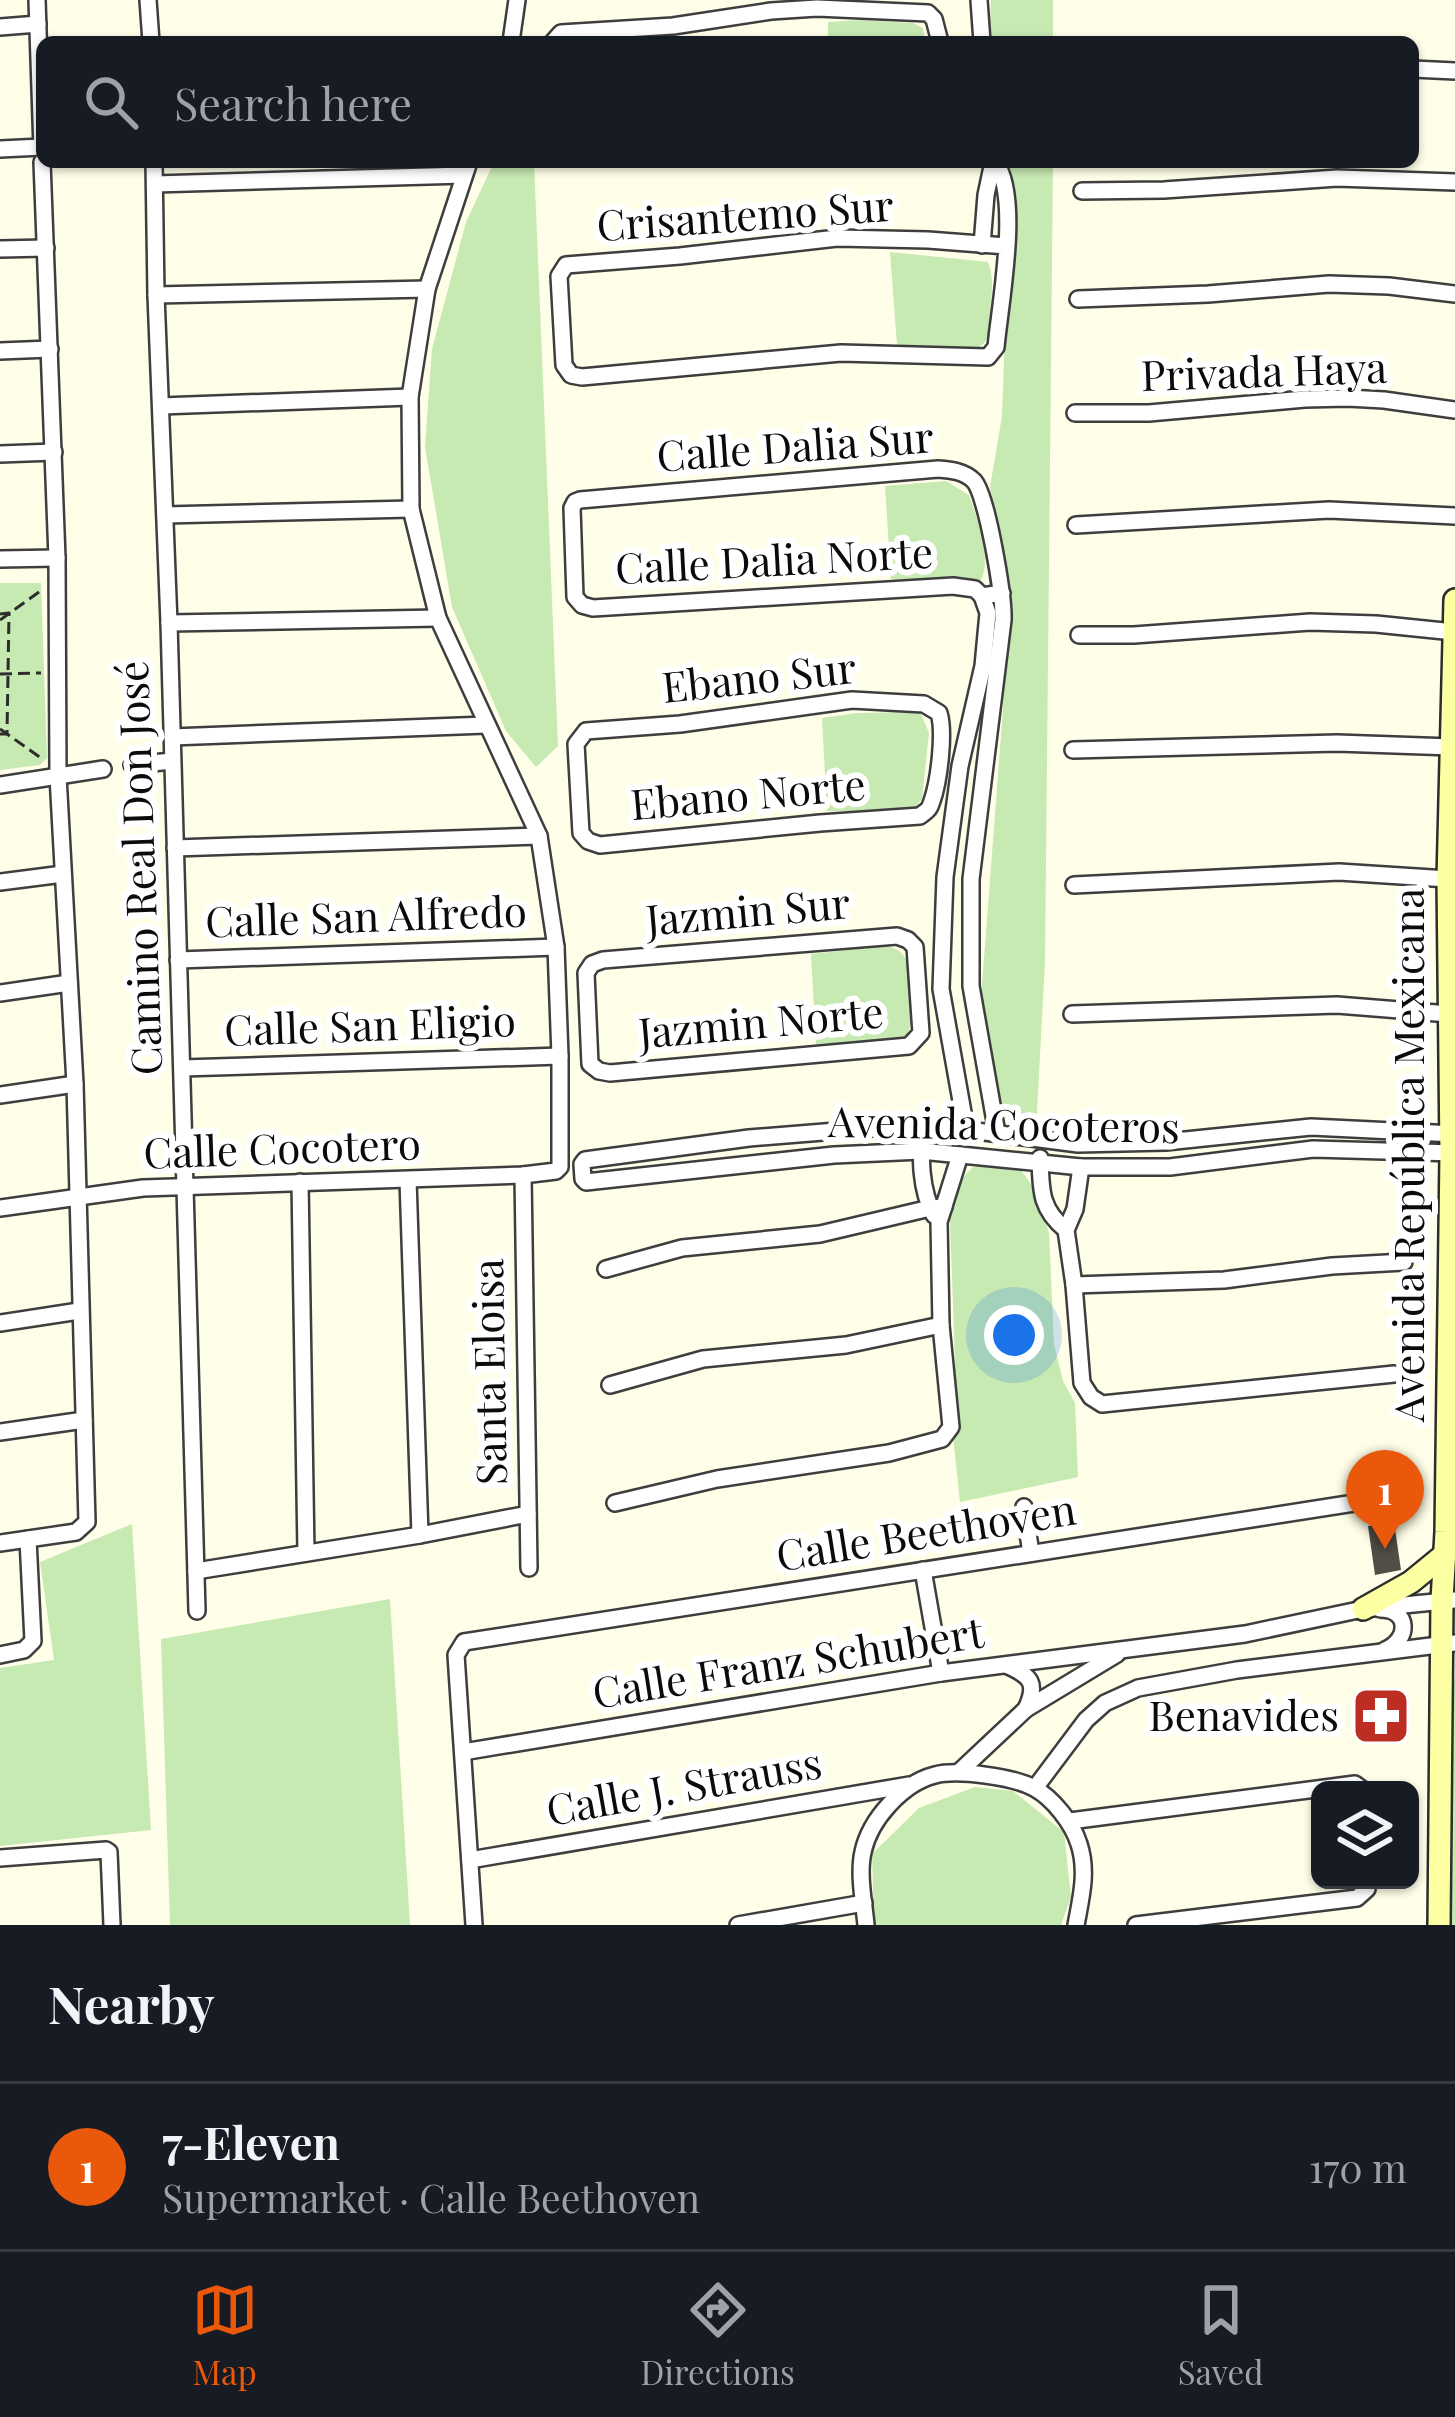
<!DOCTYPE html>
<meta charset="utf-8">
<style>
body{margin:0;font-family:"Playfair Display",serif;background:#242831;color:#f1f3f6}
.controls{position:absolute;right:36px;bottom:36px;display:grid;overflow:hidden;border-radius:18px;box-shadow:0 3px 9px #0004}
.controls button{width:108px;height:108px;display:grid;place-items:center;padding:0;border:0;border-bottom:3px solid #363941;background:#171b24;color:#f1f3f6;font:60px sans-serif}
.you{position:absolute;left:1014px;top:1335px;width:42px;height:42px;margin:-30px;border:9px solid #fff;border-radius:50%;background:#1a73e8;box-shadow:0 0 0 18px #1a73e833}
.badge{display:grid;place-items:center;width:78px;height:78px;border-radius:50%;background:#ea580c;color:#fff;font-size:39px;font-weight:700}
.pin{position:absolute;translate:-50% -99px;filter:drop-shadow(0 3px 6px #0008)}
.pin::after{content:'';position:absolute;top:63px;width:42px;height:36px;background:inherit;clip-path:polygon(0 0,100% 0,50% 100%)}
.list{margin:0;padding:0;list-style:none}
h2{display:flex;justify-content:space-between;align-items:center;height:156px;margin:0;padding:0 48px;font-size:51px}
h2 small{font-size:39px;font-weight:400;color:#9ea1a6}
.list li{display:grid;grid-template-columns:78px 1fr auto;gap:36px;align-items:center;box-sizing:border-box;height:168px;padding:0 48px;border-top:3px solid #363941}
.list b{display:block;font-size:45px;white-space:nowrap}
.list p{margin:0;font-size:39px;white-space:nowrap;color:#9ea1a6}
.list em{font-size:39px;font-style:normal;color:#9ea1a6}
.icon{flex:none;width:66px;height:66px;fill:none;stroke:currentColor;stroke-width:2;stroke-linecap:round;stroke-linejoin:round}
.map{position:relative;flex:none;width:1455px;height:1925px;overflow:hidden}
.search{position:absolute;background:#171b24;box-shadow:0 3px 9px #0004;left:36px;right:36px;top:36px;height:132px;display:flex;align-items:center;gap:30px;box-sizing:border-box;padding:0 42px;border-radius:18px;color:#9ea1a6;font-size:45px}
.sheet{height:324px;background:#171b24}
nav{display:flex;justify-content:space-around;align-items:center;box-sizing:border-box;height:168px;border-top:3px solid #363941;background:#171b24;font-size:33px;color:#9ea1a6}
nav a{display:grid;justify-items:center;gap:6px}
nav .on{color:#ea580c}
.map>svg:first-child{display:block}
.green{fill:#c7e9b2}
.building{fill:#534d47}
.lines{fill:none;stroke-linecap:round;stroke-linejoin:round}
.minor-casing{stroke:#3e3e3e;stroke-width:20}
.secondary-casing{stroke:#2d2d2d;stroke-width:26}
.path{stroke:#2d2d2d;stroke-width:3;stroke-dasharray:12 6;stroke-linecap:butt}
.minor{stroke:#fff;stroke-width:15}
.secondary{stroke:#fdffa3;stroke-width:21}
.labels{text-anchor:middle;stroke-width:12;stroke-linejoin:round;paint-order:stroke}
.street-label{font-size:42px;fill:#0b0b0b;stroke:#fff}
.poi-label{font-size:42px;fill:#0b0b0b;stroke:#fff;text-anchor:end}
</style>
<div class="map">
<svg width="1455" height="1925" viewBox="0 0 1455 1925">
<rect width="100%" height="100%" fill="#fffee8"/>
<g class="green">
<polygon points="991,0 1053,0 1053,42 989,42"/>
<polygon points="859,20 913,23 923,28 925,42 828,42 828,22"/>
<polygon points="494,162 534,162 558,746 536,767 506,731 452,607 425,447 432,349 466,222"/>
<polygon points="1003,162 1053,162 1045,963 1036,1129 1001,1115 980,1011 1003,709 1007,584 990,487 1002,416 1004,361 1008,199"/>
<path d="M890 252 988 262C994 277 992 293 990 309 989 317 990 330 987 338 977 363 917 348 897 345Z"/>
<path d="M946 481 969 495C977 518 993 560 980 582L891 579 885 486Z"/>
<polygon points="0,583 41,583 47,758 40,765 0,770"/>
<polygon points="910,712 921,714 929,733 922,799 915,807 905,812 827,811 822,718 857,713"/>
<path d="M887 946C895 949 899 949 904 956 913 970 914 1022 907 1036L891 1040 816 1044 811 954Z"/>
<polygon points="985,1166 1021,1170 1038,1194 1049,1233 1054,1344 1063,1381 1075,1403 1078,1477 960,1502 953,1437 955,1362 950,1220 958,1182 973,1167"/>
<polygon points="132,1524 151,1830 0,1846 0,1668 54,1660 40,1562"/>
<polygon points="390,1599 410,1925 170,1925 161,1639"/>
<polygon points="1455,1679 1455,1925 1450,1925 1452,1681"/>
<polygon points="975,1787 1013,1791 1064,1832 1071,1897 1061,1925 874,1925 872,1854 919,1808"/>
</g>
<g class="building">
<polygon points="1394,1522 1401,1570 1375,1575 1368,1526"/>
<polygon points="1393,1689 1398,1740 1368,1743 1364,1692"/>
</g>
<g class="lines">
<defs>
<g id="minor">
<polyline points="37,0 42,149"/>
<polyline points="148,0 151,42"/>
<polyline points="979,0 982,42"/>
<polyline points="0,27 38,24"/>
<polyline points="511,42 517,0"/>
<polyline points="553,42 561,33 673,26 771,11 817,8 928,13 934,19 940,42"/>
<polyline points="1413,69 1455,71"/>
<polyline points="0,149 42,147"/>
<polyline points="154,162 156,295 169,623 197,1611"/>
<path d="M995 162C1021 196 1000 303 996 347L988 357 841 353 582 377 571 375 564 365 559 276 566 265 680 256 837 238 928 240 1006 246"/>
<polyline points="155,184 464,175"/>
<polyline points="1082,191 1164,190 1337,178 1455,182"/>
<polyline points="982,245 986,195 993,162"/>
<polyline points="0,249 46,248"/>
<polyline points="156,295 427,289"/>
<polyline points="1078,299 1208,294 1329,284 1389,286 1455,294"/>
<polyline points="0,351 50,349"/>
<polyline points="161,406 410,397"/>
<polyline points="1075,413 1149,413 1305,399 1348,398 1384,400 1455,410"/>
<polyline points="0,454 54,452"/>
<polyline points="165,515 411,509"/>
<polyline points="1076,525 1329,510 1455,516"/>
<polyline points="0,559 57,558"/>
<polyline points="169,623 438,618"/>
<polyline points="1079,635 1134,635 1310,622 1376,624 1454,632"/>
<path d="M852 700 924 704 939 713C945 733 939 781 932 801 929 811 927 810 920 816L820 823 600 845 588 841 581 833 576 744 586 731 680 724Z"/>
<polyline points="172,737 486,725"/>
<polyline points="1073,750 1337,743 1452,747"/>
<polyline points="132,765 172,761"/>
<polyline points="0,785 103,769"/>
<polyline points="175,848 539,836"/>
<polyline points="0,882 63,874"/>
<polyline points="1074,885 1339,872 1448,879"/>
<polygon points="897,936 908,940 915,947 921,1033 909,1046 610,1073 599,1071 590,1064 586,973 592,964 603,960"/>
<polyline points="178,960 556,947"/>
<polyline points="0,993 69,983"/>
<polyline points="1072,1014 1337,1005 1449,1014"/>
<polyline points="182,1068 560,1056"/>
<polyline points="0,1095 75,1084"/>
<path d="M922 1124C921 1155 919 1187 934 1215"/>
<polyline points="966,1129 941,989 945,877 960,766 983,666 988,613 982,596"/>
<path d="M997 1133 971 986V879L1003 620C1004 597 987 495 974 481 964 471 951 470 938 469L580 500 575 502 572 508 575 597 582 605 593 608 953 586 975 589 982 596 1002 593"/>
<polyline points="1455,1134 1311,1127 1166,1142 1078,1144 922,1124 749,1138 585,1160 582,1164 583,1179 586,1182 834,1155 921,1151 1081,1167 1170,1167 1313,1149 1455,1153"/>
<path d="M1040 1158C1041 1190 1040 1209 1066 1230"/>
<polyline points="1081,1167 1075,1209 1066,1230 1074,1285 1082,1383 1091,1397 1102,1404 1394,1374"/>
<polyline points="523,1175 529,1568"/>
<polyline points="408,1180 420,1535"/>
<polyline points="300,1182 306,1553"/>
<polyline points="0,1208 143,1188 523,1175 556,1171 560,1167 560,1056 556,947 539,836 438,618 411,509 410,397 427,289 469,162"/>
<polyline points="606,1269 682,1248 820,1234 930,1208 944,1207"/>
<polyline points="1074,1285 1224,1280 1332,1266 1404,1262"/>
<polyline points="0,1323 79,1311"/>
<polyline points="610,1385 703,1359 846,1345 941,1325"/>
<polyline points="0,1432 84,1420"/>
<polyline points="615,1503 717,1479 889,1453 942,1439 951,1427 941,1325 939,1222 960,1155"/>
<polyline points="1024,1507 1031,1553"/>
<polyline points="0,1543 76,1532 87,1522 75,1084 58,776 57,558 42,162"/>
<polyline points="923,1570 941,1673"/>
<polyline points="196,1571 420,1535 528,1514"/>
<path d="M1380 1609C1410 1609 1410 1640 1385 1650"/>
<polyline points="0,1655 24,1650 33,1641 28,1539"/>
<path d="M1006 1665C1031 1676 1038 1683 1026 1709"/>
<polyline points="463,1752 941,1673 1245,1634 1363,1609 1455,1600"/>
<polyline points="960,1771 1026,1709 1117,1654"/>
<polyline points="1035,1788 1086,1720 1105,1703 1138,1688 1237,1670 1455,1643"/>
<polyline points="1070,1821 1355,1784 1363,1790"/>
<polyline points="0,1858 106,1850 109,1852 112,1925"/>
<polyline points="470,1860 909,1785"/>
<polyline points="474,1925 456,1655 464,1642 1399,1496"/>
<polyline points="738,1925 864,1903"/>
<path d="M866 1925C864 1903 858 1874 863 1852 870 1819 903 1783 935 1775 957 1769 1014 1777 1034 1788 1053 1798 1073 1824 1079 1844 1088 1871 1081 1898 1076 1925"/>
<polyline points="1136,1925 1357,1898 1367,1889 1367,1880"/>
</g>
<g id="secondary">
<polyline points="1363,1609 1411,1582 1444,1555"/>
<polyline points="1439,1925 1442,1600 1446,1532 1451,1153 1448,879 1455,600"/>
</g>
</defs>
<use href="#minor" class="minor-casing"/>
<use href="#secondary" class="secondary-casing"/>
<g class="path">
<polyline points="0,614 9,613 7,734 0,734"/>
<polyline points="0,620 39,592"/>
<polyline points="0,674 41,673"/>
<polyline points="0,729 41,758"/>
</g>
<use href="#minor" class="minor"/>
<use href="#secondary" class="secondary"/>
</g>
<defs>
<symbol id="pharmacy-square" viewBox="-11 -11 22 22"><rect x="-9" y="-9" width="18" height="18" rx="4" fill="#bc2e21" stroke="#fff"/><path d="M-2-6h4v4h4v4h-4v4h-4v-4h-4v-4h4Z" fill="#fff"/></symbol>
</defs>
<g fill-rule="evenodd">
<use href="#pharmacy-square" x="1348" y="1683" width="66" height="66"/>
</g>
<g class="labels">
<g class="street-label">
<text transform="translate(745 216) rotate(-4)" y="15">Crisantemo Sur</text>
<text transform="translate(1264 372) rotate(-2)" y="15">Privada Haya</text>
<text transform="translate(795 447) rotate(-4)" y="15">Calle Dalia Sur</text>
<text transform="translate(774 561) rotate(-3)" y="15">Calle Dalia Norte</text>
<text transform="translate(759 678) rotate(-6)" y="15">Ebano Sur</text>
<text transform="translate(748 795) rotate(-5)" y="15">Ebano Norte</text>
<text transform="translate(140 868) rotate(-92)" y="15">Camino Real Don José</text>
<text transform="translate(748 912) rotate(-5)" y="15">Jazmin Sur</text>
<text transform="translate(366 917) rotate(-2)" y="15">Calle San Alfredo</text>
<text transform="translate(761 1023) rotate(-5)" y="15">Jazmin Norte</text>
<text transform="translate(370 1026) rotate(-2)" y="15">Calle San Eligio</text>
<text transform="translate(1004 1125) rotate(1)" y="15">Avenida Cocoteros</text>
<text transform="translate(282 1149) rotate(-2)" y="15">Calle Cocotero</text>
<text transform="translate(1409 1155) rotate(-90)" y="15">Avenida República Mexicana</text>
<text transform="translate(490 1372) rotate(-91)" y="15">Santa Eloisa</text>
<text transform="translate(926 1533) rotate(-9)" y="15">Calle Beethoven</text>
<text transform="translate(788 1663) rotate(-9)" y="15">Calle Franz Schubert</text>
<text transform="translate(684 1787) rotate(-10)" y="15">Calle J. Strauss</text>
</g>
<g class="poi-label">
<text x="1339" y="1731">Benavides</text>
</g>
</g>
</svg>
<div class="controls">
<button><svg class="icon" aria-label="layers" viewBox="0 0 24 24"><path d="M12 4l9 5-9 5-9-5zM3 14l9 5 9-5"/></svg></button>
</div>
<div class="you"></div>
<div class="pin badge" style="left:1385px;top:1549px">1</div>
<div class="search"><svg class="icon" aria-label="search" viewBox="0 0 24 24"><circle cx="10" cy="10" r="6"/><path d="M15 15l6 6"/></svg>Search here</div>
</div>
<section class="sheet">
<h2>Nearby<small></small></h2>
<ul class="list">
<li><span class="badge">1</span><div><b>7-Eleven</b><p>Supermarket · Calle Beethoven</p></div><em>170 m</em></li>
</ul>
</section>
<nav>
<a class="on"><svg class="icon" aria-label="map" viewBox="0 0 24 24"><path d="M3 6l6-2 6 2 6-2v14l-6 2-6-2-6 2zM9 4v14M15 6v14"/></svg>Map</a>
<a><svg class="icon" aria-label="directions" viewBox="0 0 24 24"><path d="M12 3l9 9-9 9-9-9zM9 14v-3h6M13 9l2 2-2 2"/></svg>Directions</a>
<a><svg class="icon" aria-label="saved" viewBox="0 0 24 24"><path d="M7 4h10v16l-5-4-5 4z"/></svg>Saved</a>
</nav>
